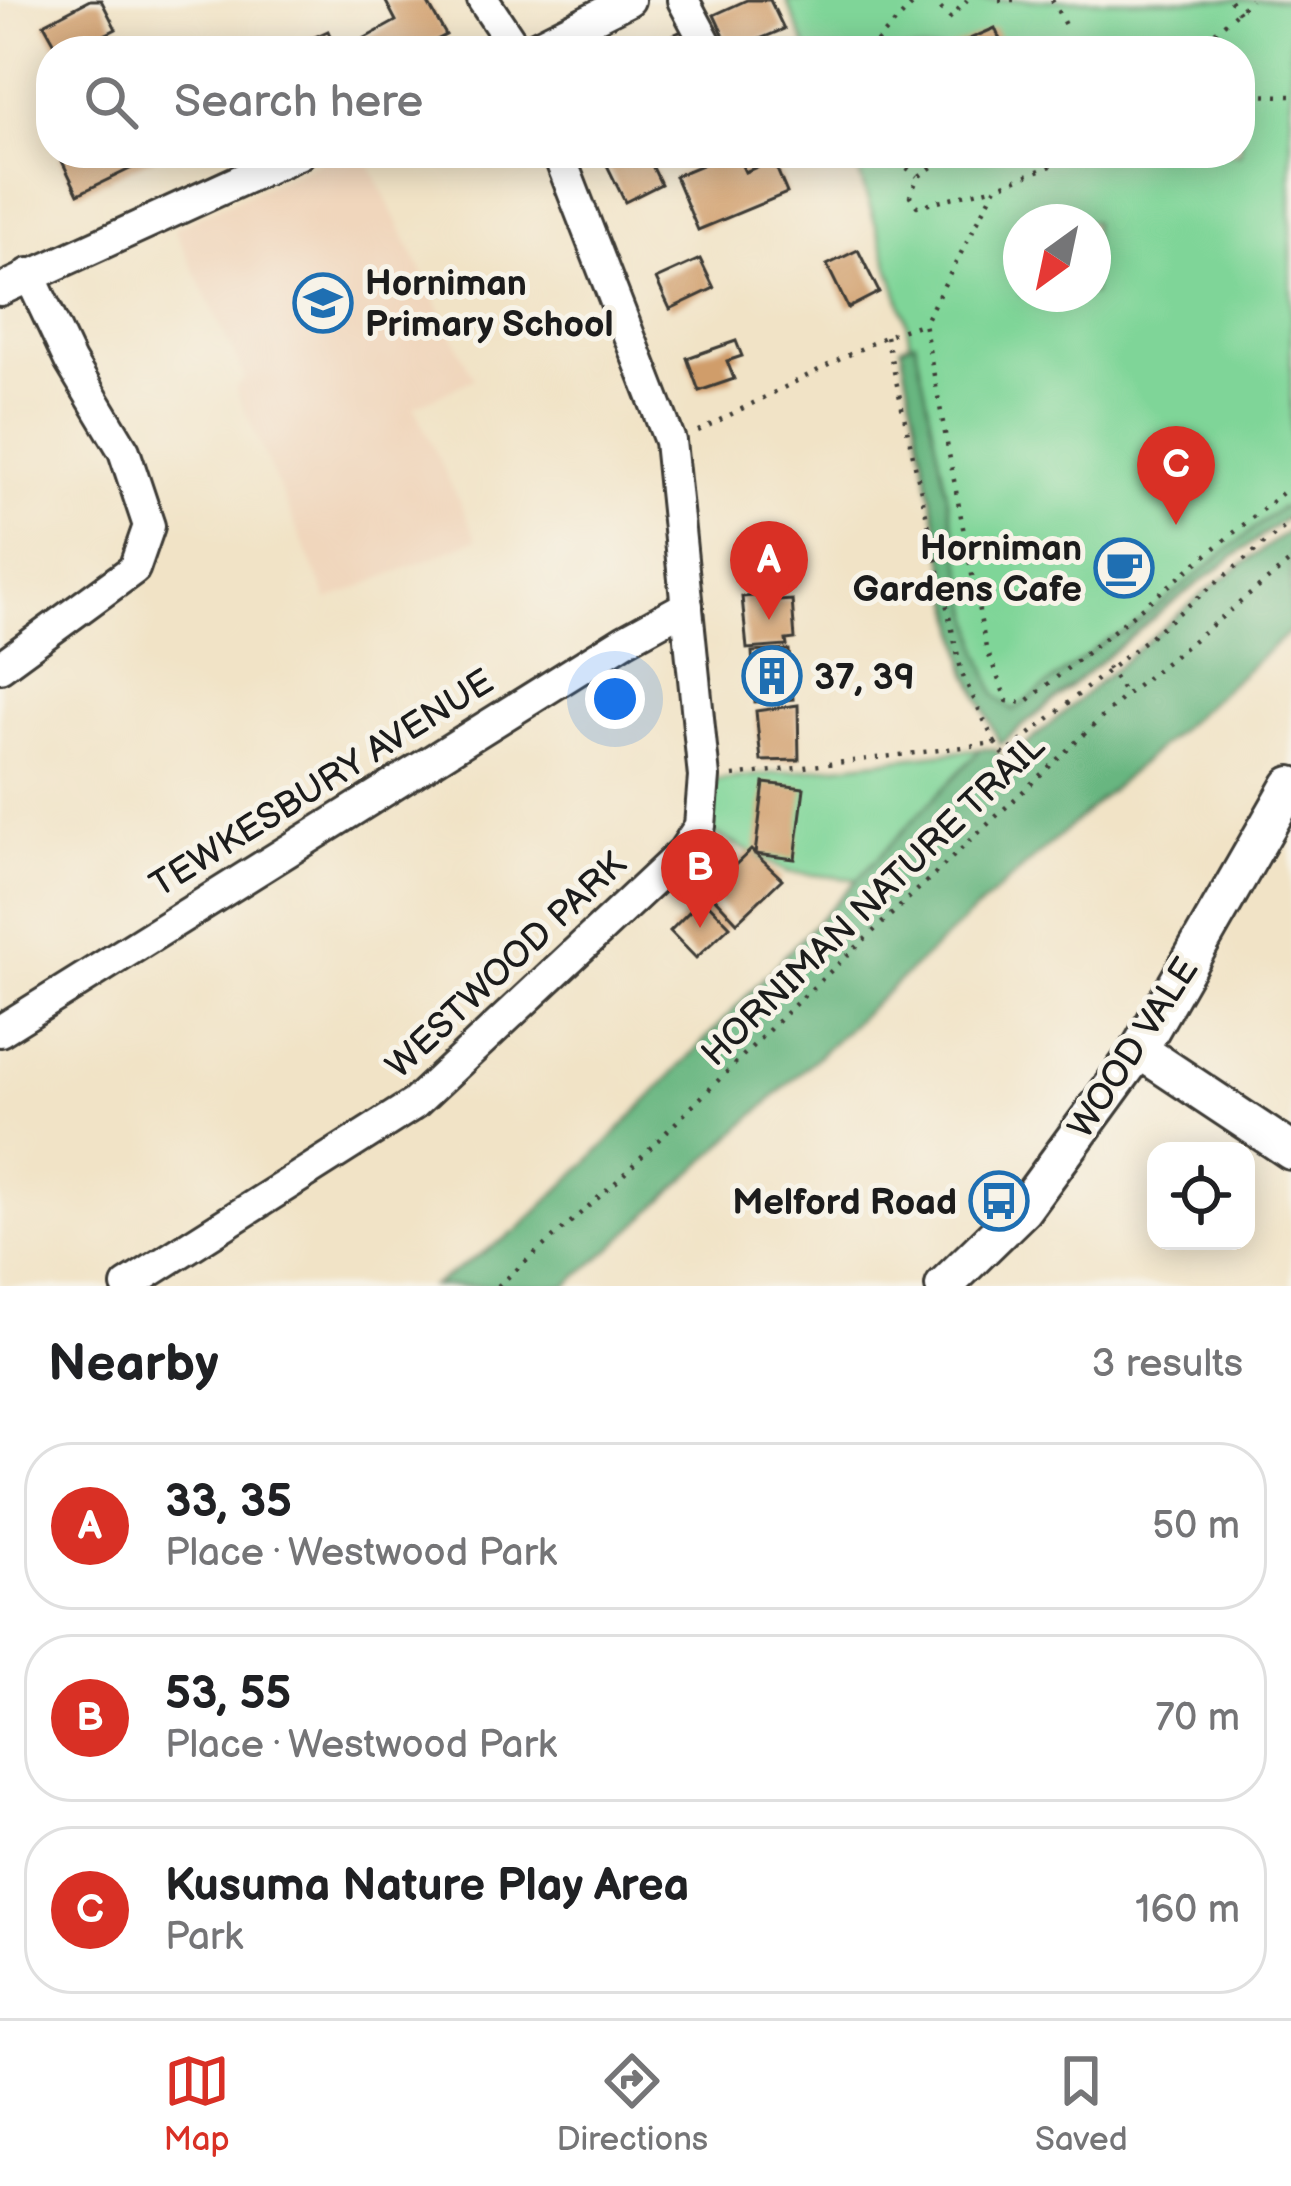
<!DOCTYPE html>
<meta charset="utf-8">
<style>
body{margin:0;font-family:"Balsamiq Sans",sans-serif;background:#f6f6f6;color:#202124}
.controls{position:absolute;right:36px;bottom:36px;display:grid;overflow:hidden;border-radius:24px;box-shadow:0 6px 30px #0003}
.controls button{width:108px;height:108px;display:grid;place-items:center;padding:0;border:0;border-bottom:3px solid #e0e0e0;background:#fff;color:#202124;font:60px sans-serif}
.compass{position:absolute;left:1003px;top:204px;width:108px;height:108px;border-radius:50%;background:#fff;box-shadow:0 6px 30px #0003;rotate:213deg}
.you{position:absolute;left:615px;top:699px;width:42px;height:42px;margin:-30px;border:9px solid #fff;border-radius:50%;background:#1a73e8;box-shadow:0 0 0 18px #1a73e833}
.badge{display:grid;place-items:center;width:78px;height:78px;border-radius:50%;background:#d93025;color:#fff;font-size:39px;font-weight:700}
.pin{position:absolute;translate:-50% -99px;filter:drop-shadow(0 3px 6px #0008)}
.pin::after{content:'';position:absolute;top:63px;width:42px;height:36px;background:inherit;clip-path:polygon(0 0,100% 0,50% 100%)}
.list{margin:0;padding:0;list-style:none}
h2{display:flex;justify-content:space-between;align-items:center;height:156px;margin:0;padding:0 48px;font-size:51px}
h2 small{font-size:39px;font-weight:400;color:#757577}
.list li{display:grid;grid-template-columns:78px 1fr auto;gap:36px;align-items:center;box-sizing:border-box;height:168px;margin:0 24px 24px;padding:0 24px;border:3px solid #e0e0e0;border-radius:48px}
.list b{display:block;font-size:45px;white-space:nowrap}
.list p{margin:0;font-size:39px;white-space:nowrap;color:#757577}
.list em{font-size:39px;font-style:normal;color:#757577}
.icon{flex:none;width:66px;height:66px;fill:none;stroke:currentColor;stroke-width:2;stroke-linecap:round;stroke-linejoin:round}
.map{position:relative;flex:none;width:1291px;height:1286px;overflow:hidden}
.search{position:absolute;background:#fff;box-shadow:0 6px 30px #0003;left:36px;right:36px;top:36px;height:132px;display:flex;align-items:center;gap:30px;box-sizing:border-box;padding:0 42px;border-radius:48px;color:#757577;font-size:45px}
.sheet{height:732px;background:#fff}
nav{display:flex;justify-content:space-around;align-items:center;box-sizing:border-box;height:168px;border-top:3px solid #e0e0e0;background:#fff;font-size:33px;color:#757577}
nav a{display:grid;justify-items:center;gap:6px}
nav .on{color:#d93025}
.map>svg:first-child{display:block}
.built{fill:#f0d6bc}
.green{fill:#7fd598;stroke:#4e785a;stroke-width:3;fill-rule:evenodd}
.forest{fill:#67b680;stroke:#42694e;stroke-width:3}
.building{fill:#d09d6a}
.lines{fill:none;stroke-linecap:round;stroke-linejoin:round}
.minor-casing{stroke:#3c3a36;stroke-width:36}
.tertiary-casing{stroke:#3c3a36;stroke-width:42}
.path{stroke:#3c3a36;stroke-width:4.5;stroke-dasharray:3 9;stroke-linecap:butt}
.minor{stroke:#fff;stroke-width:30}
.tertiary{stroke:#fff;stroke-width:36}
.labels{text-anchor:middle;stroke-width:10;stroke-linejoin:round;paint-order:stroke}
.poi-label{font-size:36px;font-weight:bold;fill:#1c1c1c;stroke:#f7f3e8;text-anchor:start}
.street-label{font-size:36px;fill:#1c1c1c;stroke:#f7f3e8}
</style>
<div class="map">
<svg width="1291" height="1286" viewBox="0 0 1291 1286">
<rect width="100%" height="100%" fill="#f7f3e8"/>
<filter id="ink" filterUnits="userSpaceOnUse"><feTurbulence type="fractalNoise" baseFrequency=".00833" numOctaves="2"/><feDisplacementMap in="SourceGraphic" scale="24" xChannelSelector="R" yChannelSelector="G"/><feConvolveMatrix kernelMatrix="1 2 1 2 8 2 1 2 1" color-interpolation-filters="sRGB"/></filter>
<filter id="wash" filterUnits="userSpaceOnUse"><feTurbulence type="fractalNoise" baseFrequency=".004" numOctaves="4" result="noise"/><feDisplacementMap in="SourceGraphic" scale="48" xChannelSelector="R" yChannelSelector="G"/><feGaussianBlur stdDeviation="2.7" result="paint"/><feColorMatrix in="noise" values="0 0 0 0 0 0 0 0 0 0 0 0 0 0 0 0 0 1.4 0 .05"/><feComposite in="paint" operator="in"/></filter>
<g filter="url(#wash)">
<rect width="100%" height="100%" fill="#f1e3c6"/>
<polygon class="built" points="340,153 364,153 474,379 414,407 477,539 328,600 235,388 245,378 174,228"/>
<g class="green">
<path d="M786 0H1291V514L1170 604 1001 744 967 671 901 347 910 342 905 316 853 153H1240V51H808ZM1021 222H1093V294H1021Z"/>
<polygon points="981,749 861,880 788,872 708,830 709,781"/>
</g>
<g class="forest">
<polygon points="915,341 980,652 995,695 1013,711 1109,638 1127,631 1280,508 1291,507 1291,514 1170,604 1000,744 967,671 901,347"/>
<polygon points="1291,529 1291,630 958,926 608,1251 566,1286 432,1286 518,1230 604,1146 981,749 995,749 1005,763 1202,594"/>
</g>
<g id="blocks">
<g class="building">
<polygon points="90,0 101,0 116,29 73,51 59,51 44,24"/>
<polygon points="385,0 426,0 446,35 416,51 372,51 365,38 396,21"/>
<polygon points="747,0 770,0 784,29 731,51 714,15"/>
<polygon points="689,28 699,51 636,51"/>
<polygon points="995,28 1004,49 942,51"/>
<polygon points="328,31 337,51 284,51"/>
<polygon points="68,153 163,153 78,194 60,157"/>
<polygon points="601,153 646,153 661,184 625,202"/>
<polygon points="730,153 736,153 745,172 773,160 787,193 698,230 675,176"/>
<polygon points="858,250 879,292 848,308 827,265"/>
<polygon points="700,259 714,288 670,309 656,279"/>
<polygon points="736,341 742,356 727,361 734,379 699,391 687,358"/>
<polygon points="778,594 779,601 792,600 795,639 786,640 787,646 747,649 742,597"/>
<polygon points="789,650 793,699 755,702 752,652"/>
<polygon points="798,705 799,760 761,761 756,711"/>
<polygon points="764,783 804,788 795,859 755,854"/>
<polygon points="751,850 782,879 737,922 708,891"/>
<polygon points="703,898 730,926 696,958 670,931"/>
</g>
</g>
</g>
<g filter="url(#ink)">
<use href="#blocks" fill-opacity="0" stroke="#3c3a36" stroke-width="3"/>
<g class="lines">
<defs>
<g id="minor">
<polyline points="483,0 517,51"/>
<polyline points="683,0 710,51"/>
<polyline points="527,51 629,0"/>
<polyline points="0,290 300,153"/>
<polyline points="0,667 134,569 149,526 124,451 70,361 29,274"/>
<polyline points="0,1031 625,640 687,606"/>
<polyline points="127,1286 414,1104 683,852 700,826 704,777 670,441 558,153"/>
</g>
<g id="tertiary">
<polyline points="1139,1050 1291,1151"/>
<polyline points="944,1286 1023,1209 1139,1050 1291,785"/>
</g>
</defs>
<use href="#minor" class="minor-casing"/>
<use href="#tertiary" class="tertiary-casing"/>
<g class="path">
<polyline points="932,0 950,18 967,0"/>
<polyline points="999,0 1020,0"/>
<polyline points="1052,0 1065,25"/>
<polyline points="1230,0 1240,14"/>
<polyline points="1197,48 1251,0"/>
<polyline points="868,51 917,0"/>
<polyline points="1240,95 1291,96"/>
<polyline points="888,153 917,176"/>
<polyline points="951,153 918,177 910,196 917,206 996,187"/>
<polyline points="1085,153 996,187 924,323 986,648 1007,701 1025,703 1291,486"/>
<polyline points="886,336 962,674 995,743"/>
<polyline points="698,431 886,336 924,323"/>
<polyline points="1107,667 1126,695"/>
<polyline points="733,776 995,743 1004,755 1291,522"/>
<polyline points="498,1286 615,1183 787,1012 1126,695 1291,561"/>
</g>
<use href="#minor" class="minor"/>
<use href="#tertiary" class="tertiary"/>
</g>
</g>
<defs>
<symbol id="school-ring" viewBox="-11 -11 22 22"><circle r="9.5" fill="#f7f3e8" stroke="#1f6fb2" stroke-width="1.5"/><path d="M0-5L7-2L0 1L-7-2ZM-4 1L0 2.5L4 1V4Q0 6-4 4Z" fill="#1f6fb2"/></symbol>
<symbol id="cafe-ring" viewBox="-11 -11 22 22"><circle r="9.5" fill="#f7f3e8" stroke="#1f6fb2" stroke-width="1.5"/><path d="M-5.5-4.5H6V0H3Q3 3.5 0 3.5H-2.5Q-5.5 3.5-5.5 0ZM3-3.2v2h1.7v-2ZM-6 4.5H4V6H-6Z" fill="#1f6fb2"/></symbol>
<symbol id="building-ring" viewBox="-11 -11 22 22"><circle r="9.5" fill="#f7f3e8" stroke="#1f6fb2" stroke-width="1.5"/><path d="M-4-6H4V6H1V3H-1V6H-4ZM-2.5-4.3h1.7v1.8h-1.7ZM.8-4.3h1.7v1.8H.8ZM-2.5-1h1.7V.8h-1.7ZM.8-1h1.7V.8H.8Z" fill="#1f6fb2"/></symbol>
<symbol id="bus-ring" viewBox="-11 -11 22 22"><circle r="9.5" fill="#f7f3e8" stroke="#1f6fb2" stroke-width="1.5"/><path d="M-5-6H5V4H4V6H2V4H-2V6H-4V4H-5ZM-3.5-4V0h7V-4ZM-3.5 1.2v1.5H-2V1.2ZM2 1.2v1.5H3.5V1.2Z" fill="#1f6fb2"/></symbol>
</defs>
<g fill-rule="evenodd">
<use href="#school-ring" x="290" y="270" width="66" height="66"/>
<use href="#cafe-ring" x="1091" y="535" width="66" height="66"/>
<use href="#building-ring" x="739" y="643" width="66" height="66"/>
<use href="#bus-ring" x="966" y="1168" width="66" height="66"/>
</g>
<g class="labels">
<g class="poi-label">
<text x="365" y="295">Horniman<tspan x="365" dy="41">Primary School</tspan></text>
<text x="1082" y="560" text-anchor="end">Horniman<tspan x="1082" dy="41">Gardens Cafe</tspan></text>
<text x="814" y="689">37, 39</text>
<text x="957" y="1214" text-anchor="end">Melford Road</text>
</g>
<g class="street-label">
<text transform="translate(321 782) rotate(-32)" y="13">TEWKESBURY AVENUE</text>
<text transform="translate(872 899) rotate(-44)" y="13">HORNIMAN NATURE TRAIL</text>
<text transform="translate(505 964) rotate(-43)" y="13">WESTWOOD PARK</text>
<text transform="translate(1132 1047) rotate(-57)" y="13">WOOD VALE</text>
</g>
</g>
</svg>
<div class="controls">
<button><svg class="icon" aria-label="locate" viewBox="0 0 24 24"><circle cx="12" cy="12" r="6"/><path d="M12 2v4M12 18v4M2 12h4M18 12h4"/></svg></button>
</div>
<svg class="compass" viewBox="-18 -18 36 36"><path d="M0-13l5 13h-10z" fill="#e53935"/><path d="M0 13l5-13h-10z" fill="#757577"/></svg>
<div class="you"></div>
<div class="pin badge" style="left:769px;top:620px">A</div>
<div class="pin badge" style="left:700px;top:928px">B</div>
<div class="pin badge" style="left:1176px;top:525px">C</div>
<div class="search"><svg class="icon" aria-label="search" viewBox="0 0 24 24"><circle cx="10" cy="10" r="6"/><path d="M15 15l6 6"/></svg>Search here</div>
</div>
<section class="sheet">
<h2>Nearby<small>3 results</small></h2>
<ul class="list">
<li><span class="badge">A</span><div><b>33, 35</b><p>Place · Westwood Park</p></div><em>50 m</em></li>
<li><span class="badge">B</span><div><b>53, 55</b><p>Place · Westwood Park</p></div><em>70 m</em></li>
<li><span class="badge">C</span><div><b>Kusuma Nature Play Area</b><p>Park</p></div><em>160 m</em></li>
</ul>
</section>
<nav>
<a class="on"><svg class="icon" aria-label="map" viewBox="0 0 24 24"><path d="M3 6l6-2 6 2 6-2v14l-6 2-6-2-6 2zM9 4v14M15 6v14"/></svg>Map</a>
<a><svg class="icon" aria-label="directions" viewBox="0 0 24 24"><path d="M12 3l9 9-9 9-9-9zM9 14v-3h6M13 9l2 2-2 2"/></svg>Directions</a>
<a><svg class="icon" aria-label="saved" viewBox="0 0 24 24"><path d="M7 4h10v16l-5-4-5 4z"/></svg>Saved</a>
</nav>
